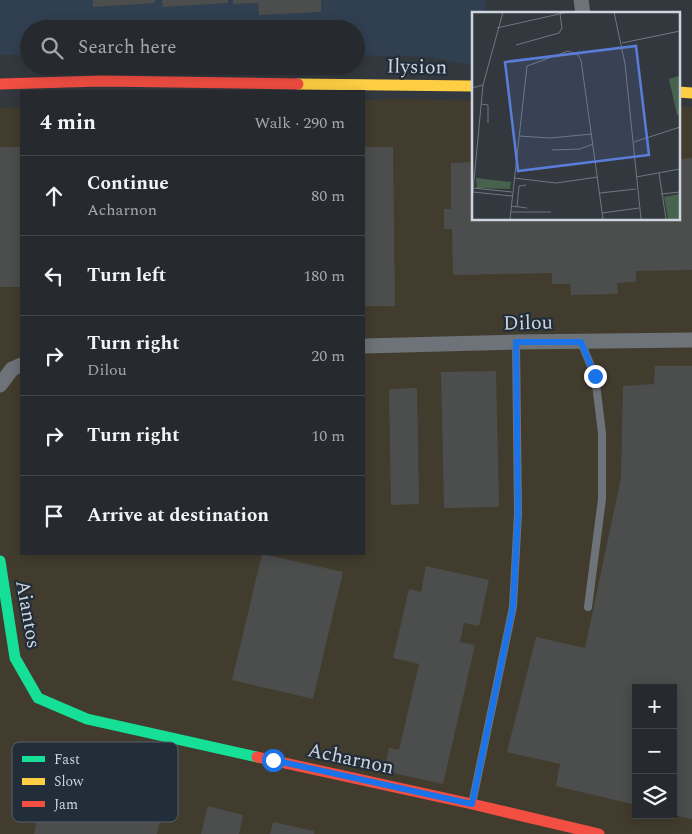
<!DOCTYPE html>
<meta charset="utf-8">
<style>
body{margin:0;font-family:Spectral,serif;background:#32363a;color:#f1f3f6}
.controls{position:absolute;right:15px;bottom:15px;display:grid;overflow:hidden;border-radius:0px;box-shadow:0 2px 12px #0003}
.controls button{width:45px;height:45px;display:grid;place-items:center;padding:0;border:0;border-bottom:1px solid #42464a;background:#262a2e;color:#f1f3f6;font:25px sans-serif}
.stop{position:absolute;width:15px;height:15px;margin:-11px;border:4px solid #1a73e8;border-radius:50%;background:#fff}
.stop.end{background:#1a73e8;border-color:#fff;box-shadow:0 1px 5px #0008}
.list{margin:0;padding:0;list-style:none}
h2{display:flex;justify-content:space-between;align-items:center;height:65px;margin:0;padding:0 20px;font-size:21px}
h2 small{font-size:16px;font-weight:400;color:#a4a7aa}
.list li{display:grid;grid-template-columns:32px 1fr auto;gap:15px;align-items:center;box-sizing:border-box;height:80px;padding:0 20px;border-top:1px solid #42464a}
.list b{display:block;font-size:19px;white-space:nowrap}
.list p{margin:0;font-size:16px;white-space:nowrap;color:#a4a7aa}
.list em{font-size:16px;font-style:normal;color:#a4a7aa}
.icon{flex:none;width:28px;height:28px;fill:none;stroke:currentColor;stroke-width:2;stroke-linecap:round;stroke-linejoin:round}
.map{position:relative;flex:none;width:692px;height:834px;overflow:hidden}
.search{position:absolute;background:#262a2e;box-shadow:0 2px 12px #0003;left:20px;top:20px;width:345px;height:55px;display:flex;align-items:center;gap:12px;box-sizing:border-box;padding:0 18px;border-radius:28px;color:#a4a7aa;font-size:19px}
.panel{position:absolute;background:#262a2e;box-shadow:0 2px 12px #0003;left:20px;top:90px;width:345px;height:465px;border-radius:0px}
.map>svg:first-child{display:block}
.industrial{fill:#423c2e;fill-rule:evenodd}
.built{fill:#314051}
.building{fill:#4c4d4d}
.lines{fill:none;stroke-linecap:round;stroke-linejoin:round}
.lane{stroke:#6e7379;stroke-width:8}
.street{stroke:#6e7379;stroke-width:15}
.fast{stroke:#16e098;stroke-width:11}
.slow{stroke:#ffcf43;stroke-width:11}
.jam{stroke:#f24e42;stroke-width:11}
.route{stroke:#1a73e8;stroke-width:6}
.labels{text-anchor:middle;stroke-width:4.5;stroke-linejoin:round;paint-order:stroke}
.street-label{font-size:20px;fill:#ced5de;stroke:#222d3a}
.inset-road{fill:none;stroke:#70777e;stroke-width:1}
.view{fill:#5b7dda;fill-opacity:0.15;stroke:#5b7dda;stroke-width:2.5}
.inset-edge{fill:none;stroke:#ced5de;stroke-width:2.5}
.key{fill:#222d3a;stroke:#565f6b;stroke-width:1}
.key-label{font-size:14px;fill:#ced5de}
</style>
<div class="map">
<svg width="692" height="834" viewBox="0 0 692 834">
<rect width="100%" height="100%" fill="#32383e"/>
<path class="industrial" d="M407 99 473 101V219H678V107H692V834H0V108L21 107V554H364V100ZM636 688H673V815H636Z"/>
<polygon class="built" points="0,0 485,0 486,14 473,14 473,65 431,57 356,55 356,29 29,29 29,54 0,55"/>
<g class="building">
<polygon points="93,0 155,0 155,3 93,7"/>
<polygon points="162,0 228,0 228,3 163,7"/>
<polygon points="233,0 321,0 321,12 259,15 258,3 233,4"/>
<rect x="0" y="147" width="21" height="140"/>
<polygon points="364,147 393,147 395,306 364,306"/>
<polygon points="692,158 692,270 636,271 636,282 617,283 618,294 571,295 570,284 552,284 552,273 453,275 452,229 444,229 444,209 451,209 451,163 473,162 473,219 678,219 678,159"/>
<polygon points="655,366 692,366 692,819 673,815 673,688 636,688 636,805 556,786 560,764 507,752 536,637 585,648 621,478 623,386 654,384"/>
<polygon points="496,371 499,507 444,508 441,372"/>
<polygon points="417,388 419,504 391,505 389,389"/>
<polygon points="262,554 343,572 313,699 232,680"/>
<polygon points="426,566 489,580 479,626 464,623 460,642 475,645 443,784 384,771 389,748 399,750 419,664 393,658 409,589 421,592"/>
<polygon points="54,747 170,773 157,834 34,834"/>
<polygon points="208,806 243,815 239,834 201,834"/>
<polygon points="273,822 314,831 314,834 270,834"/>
</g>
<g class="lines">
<g class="lane">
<polyline points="581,342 595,376 602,433 602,499 588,607"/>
<polyline points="472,804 513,607 518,513 516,342"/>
</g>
<g class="street">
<polyline points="581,0 583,14"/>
<polyline points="364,346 516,342 692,340"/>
<polyline points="0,385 12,369 21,365"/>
</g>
<polyline class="fast" points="0,561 15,658 38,698 87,719 257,757"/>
<g class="slow">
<polyline points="298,84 473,86"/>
<polyline points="678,92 692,93"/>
</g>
<g class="jam">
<polyline points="0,84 102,81 298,84"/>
<polyline points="257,757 472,804 599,834"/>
</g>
</g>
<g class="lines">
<polyline class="route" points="273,760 472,804 513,607 518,513 516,342 581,342 595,376"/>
</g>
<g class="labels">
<g class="street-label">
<text transform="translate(417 66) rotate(1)" y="7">Ilysion</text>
<text transform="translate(528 322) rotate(-1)" y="7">Dilou</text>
<text transform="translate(29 614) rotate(80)" y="7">Aiantos</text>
<text transform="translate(351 758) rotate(12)" y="7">Acharnon</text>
</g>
</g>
<g transform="translate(472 12)">
<rect width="208" height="208" fill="#32383e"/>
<path d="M207 64V103H205L197 67ZM4 166 39 170 38 177 5 176ZM207 182V207H196L192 185Z" fill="#47634d"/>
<path class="inset-road" d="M142 0 153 52 169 207M25 16 96 0M150 31 208 19M44 33 87 21 90 16 88 2M0 76 11 73 31 0M9 92 16 93V111M47 124 78 126 120 122M162 130 208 115M80 138 108 137 121 132M187 161 194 207M164 165 208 157M42 166 84 171 126 165M1 176 40 180M1 180 40 184M128 181 164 177M189 182 208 180M0 189 11 73M39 194 55 196M45 195 47 174 54 173M39 200H79M130 201 167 196M38 207 55 54 96 39 106 43 109 48 131 207"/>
<path class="view" d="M164 34 177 143 46 159 33 50Z"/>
<rect width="208" height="208" class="inset-edge"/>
</g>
<rect x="12" y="742" width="166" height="80" rx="8" class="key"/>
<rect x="22" y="756" width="23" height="6" fill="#16e098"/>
<rect x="22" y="778" width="23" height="7" fill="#ffcf43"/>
<rect x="22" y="801" width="23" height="6" fill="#f24e42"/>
<g class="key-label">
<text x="54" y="764">Fast</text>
<text x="54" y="786">Slow</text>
<text x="54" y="809">Jam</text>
</g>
</svg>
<div class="controls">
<button>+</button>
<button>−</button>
<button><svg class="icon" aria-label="layers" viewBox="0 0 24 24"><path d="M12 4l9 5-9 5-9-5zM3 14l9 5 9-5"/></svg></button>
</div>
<div class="stop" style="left:273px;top:760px"></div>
<div class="stop end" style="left:595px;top:376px"></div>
<div class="search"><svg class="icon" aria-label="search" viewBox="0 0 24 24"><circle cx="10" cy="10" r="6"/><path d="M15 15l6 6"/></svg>Search here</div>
<section class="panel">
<h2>4 min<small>Walk · 290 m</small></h2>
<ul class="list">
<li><svg class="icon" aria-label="ahead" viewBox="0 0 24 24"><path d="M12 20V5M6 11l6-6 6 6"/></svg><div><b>Continue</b><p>Acharnon</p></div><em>80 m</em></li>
<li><svg class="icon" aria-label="left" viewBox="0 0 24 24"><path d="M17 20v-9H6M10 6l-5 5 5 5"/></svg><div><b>Turn left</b></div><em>180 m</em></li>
<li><svg class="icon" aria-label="right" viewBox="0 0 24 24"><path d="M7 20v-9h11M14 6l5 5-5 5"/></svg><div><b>Turn right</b><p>Dilou</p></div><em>20 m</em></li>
<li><svg class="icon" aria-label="right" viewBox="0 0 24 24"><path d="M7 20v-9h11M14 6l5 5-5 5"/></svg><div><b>Turn right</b></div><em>10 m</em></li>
<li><svg class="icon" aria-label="arrive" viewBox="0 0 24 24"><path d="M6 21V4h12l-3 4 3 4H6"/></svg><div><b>Arrive at destination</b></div></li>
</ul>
</section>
</div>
